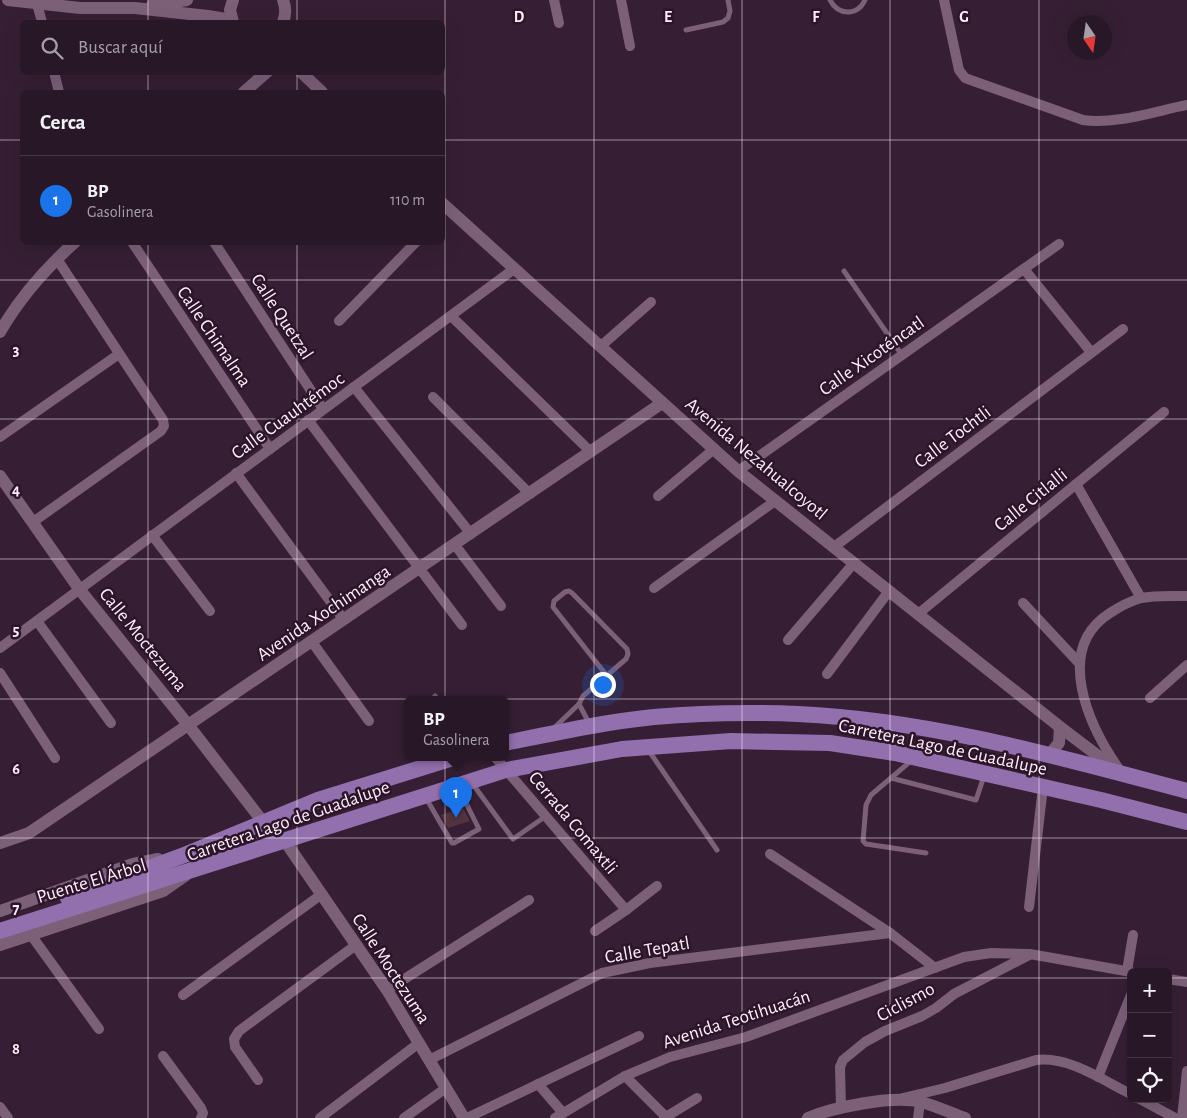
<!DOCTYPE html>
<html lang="es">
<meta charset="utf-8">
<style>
body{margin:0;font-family:"Alegreya Sans",sans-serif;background:#342433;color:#f1f3f6}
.controls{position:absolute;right:15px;bottom:15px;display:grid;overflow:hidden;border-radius:8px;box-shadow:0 5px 20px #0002}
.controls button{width:45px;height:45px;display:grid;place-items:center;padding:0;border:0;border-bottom:1px solid #443644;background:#281727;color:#f1f3f6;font:25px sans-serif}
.compass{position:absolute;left:1067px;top:15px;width:45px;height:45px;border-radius:50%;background:#281727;box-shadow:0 5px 20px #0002;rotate:167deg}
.you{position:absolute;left:602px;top:684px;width:18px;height:18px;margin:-12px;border:4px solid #fff;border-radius:50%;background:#1a73e8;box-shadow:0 0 0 8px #1a73e833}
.badge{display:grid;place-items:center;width:32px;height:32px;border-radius:50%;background:#1a73e8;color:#fff;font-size:16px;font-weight:700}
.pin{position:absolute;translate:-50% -41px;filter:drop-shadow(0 1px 2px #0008)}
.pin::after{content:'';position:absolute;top:26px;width:18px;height:15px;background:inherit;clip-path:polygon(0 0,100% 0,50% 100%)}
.popup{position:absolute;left:404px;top:696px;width:105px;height:65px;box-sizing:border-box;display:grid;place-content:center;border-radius:8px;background:#281727;filter:drop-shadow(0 1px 4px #0005);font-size:16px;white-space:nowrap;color:#a59fa7}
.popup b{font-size:19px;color:#f1f3f6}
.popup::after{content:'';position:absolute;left:50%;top:100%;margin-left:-10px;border:10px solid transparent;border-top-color:#281727}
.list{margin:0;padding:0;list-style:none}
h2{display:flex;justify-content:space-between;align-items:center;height:65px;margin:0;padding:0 20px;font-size:21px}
h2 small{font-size:16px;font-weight:400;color:#a59fa7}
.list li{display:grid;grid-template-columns:32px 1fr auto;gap:15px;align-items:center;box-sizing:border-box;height:90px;padding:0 20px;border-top:1px solid #443644}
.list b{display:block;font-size:19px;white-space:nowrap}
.list p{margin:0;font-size:16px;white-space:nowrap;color:#a59fa7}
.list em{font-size:16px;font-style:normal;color:#a59fa7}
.icon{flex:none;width:28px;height:28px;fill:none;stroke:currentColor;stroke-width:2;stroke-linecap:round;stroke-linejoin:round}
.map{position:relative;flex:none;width:1187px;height:1118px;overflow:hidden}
.search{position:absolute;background:#281727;box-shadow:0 5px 20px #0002;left:20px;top:20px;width:425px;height:55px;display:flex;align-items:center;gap:12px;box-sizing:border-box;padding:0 18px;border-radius:8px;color:#a59fa7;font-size:19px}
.panel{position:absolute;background:#281727;box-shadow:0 5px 20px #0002;left:20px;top:90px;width:425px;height:155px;border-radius:8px}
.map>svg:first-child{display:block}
.building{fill:#53333d}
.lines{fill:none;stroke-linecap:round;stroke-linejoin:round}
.service{stroke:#7c6078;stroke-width:5}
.minor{stroke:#7c6078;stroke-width:10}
.tertiary{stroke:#7c6078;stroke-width:12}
.primary{stroke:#9270ae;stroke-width:16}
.grid{fill:none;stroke:#fdedfa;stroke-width:1;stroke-opacity:0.55}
.labels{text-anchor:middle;stroke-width:5;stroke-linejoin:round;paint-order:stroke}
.street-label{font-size:19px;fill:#fdedfa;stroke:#2c1529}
.grid-label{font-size:16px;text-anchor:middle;font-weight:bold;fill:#fdedfa;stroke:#2c1529;stroke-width:5;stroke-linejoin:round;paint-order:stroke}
</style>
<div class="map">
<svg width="1187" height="1118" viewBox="0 0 1187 1118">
<rect width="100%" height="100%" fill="#361f34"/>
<polygon class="building" points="463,808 470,821 448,828 441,815"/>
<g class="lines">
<g class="service">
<path d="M830 0C838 15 857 17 865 0"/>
<polyline points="686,30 723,22 728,18 730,11 728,0"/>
<polyline points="844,271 902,355"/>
<polyline points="435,696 437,699"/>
<polyline points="579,704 589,723"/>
<polyline points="554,728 579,704 583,696 626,659 628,654 627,649 572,593 569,591 565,592 554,601 553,607 607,676"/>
<polyline points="649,751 717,850"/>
<polyline points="912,760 871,795 866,805 863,841 866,844 926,853"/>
<polyline points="891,778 976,800 984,776"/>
<polyline points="472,783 513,839 546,816"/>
<polyline points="426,798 452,843 454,843 479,829 458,787"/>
</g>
<g class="minor">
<polyline points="554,0 559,23"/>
<polyline points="621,0 630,46"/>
<path d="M944 0 959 70 965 78 1083 120C1114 125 1156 111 1187 105"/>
<polyline points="37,4 42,22"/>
<polyline points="54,72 59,92"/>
<polyline points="132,242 270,449"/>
<polyline points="214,242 323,409"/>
<polyline points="1024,269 1091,352"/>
<polyline points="451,316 591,452"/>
<polyline points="339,321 416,242"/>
<polyline points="601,346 651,302"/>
<polyline points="354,387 471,534"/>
<polyline points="433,397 530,494"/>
<polyline points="308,420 462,625"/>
<polyline points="0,437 119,354"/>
<polyline points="738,471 1059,244"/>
<polyline points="236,473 344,620"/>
<polyline points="1076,484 1141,598"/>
<polyline points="658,496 714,449"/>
<polyline points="33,522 161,431 164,426 163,420 57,259"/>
<polyline points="152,535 210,611"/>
<polyline points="455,545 501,606"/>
<polyline points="834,547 1123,329"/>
<polyline points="654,588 775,501"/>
<polyline points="1023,603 1079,663"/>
<polyline points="918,614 1164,412"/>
<polyline points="37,621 111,723"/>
<polyline points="788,640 854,563"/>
<polyline points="312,642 369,721"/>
<polyline points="0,648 514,269"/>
<polyline points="0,673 55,758"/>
<polyline points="827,674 889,591"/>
<polyline points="1150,698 1187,665"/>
<polyline points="495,757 626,910"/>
<path d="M1119 769C1089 726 1053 649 1110 613 1119 607 1131 601 1141 598 1156 595 1172 596 1187 596"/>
<polyline points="770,854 890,933 935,968"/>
<polyline points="1029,907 1043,787"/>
<polyline points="595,931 626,910 657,886"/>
<polyline points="31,935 99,1029"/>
<polyline points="1127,971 1133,935"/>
<polyline points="1168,979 1187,982"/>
<polyline points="387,990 529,900"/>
<polyline points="183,995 322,894"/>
<polyline points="163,1056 201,1108 203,1113 201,1118"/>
<polyline points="429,1060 602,973 650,963 890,933"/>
<polyline points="625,1076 666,1117"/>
<polyline points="1098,1077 1131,995"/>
<polyline points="258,1080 235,1047 234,1039 239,1031 356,945"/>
<polyline points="538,1084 563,1113"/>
<path d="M903 1098 945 1088 1036 1060C1069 1056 1102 1080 1131 1094"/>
<polyline points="1140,1099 1175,1118"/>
<polyline points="0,1107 8,1118"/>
<polyline points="841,1108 840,1067 843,1060 865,1042 885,1031 922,1016 936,1008 954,994 1029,955"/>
<polyline points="320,1118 419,1043"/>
<polyline points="404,1118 446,1088"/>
<polyline points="467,1118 639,1036"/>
<polyline points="555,1118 625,1076 670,1057 746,1037 964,957 991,953 1030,954 1131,972"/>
<polyline points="664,1118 697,1098"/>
<polyline points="918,1118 920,1102"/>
<polyline points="1182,1118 1187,1071"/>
</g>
<g class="tertiary">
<polyline points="8,0 80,8 135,8 208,16 232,20"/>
<polyline points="233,0 230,10 233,22"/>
<path d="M283 0C286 8 286 15 283 22"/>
<polyline points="152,5 187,0"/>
<polyline points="301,72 322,92"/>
<polyline points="244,92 267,72"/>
<polyline points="442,203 738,471 1060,727 1118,771"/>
<path d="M0 332C19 299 46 268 75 242"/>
<polyline points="0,476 80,590 189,726 263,822"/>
<polyline points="1049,755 1059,743 1060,727"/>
<polyline points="285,841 387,990 464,1118"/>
<polyline points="0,843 29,833 662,403"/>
<polyline points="0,911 133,864 158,859"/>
<polyline points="0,945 163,891 186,875"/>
<path d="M808 1118C834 1107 894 1095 921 1102 936 1106 951 1113 965 1118"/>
</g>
<g class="primary">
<path d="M505 743C554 733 604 722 654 717 701 713 750 712 798 714 930 720 1059 757 1187 791"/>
<polyline points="68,898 187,854 318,800 456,757"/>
<polyline points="0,931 506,770 622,749 731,741 830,743 895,753 1101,800 1187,822"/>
</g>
</g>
<path class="grid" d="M148 0V22M297 0V22M445 0V1118M594 0V1118M742 0V1118M890 0V1118M1039 0V1118M148 72V92M297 72V92M0 140H22M442 140H1187M148 242V1118M297 242V1118M0 280H1187M0 419H1187M0 559H1187M0 699H1187M0 838H1187M0 978H1131M1168 978H1187"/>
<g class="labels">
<g class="street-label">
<text transform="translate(283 316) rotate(57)" y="7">Calle Quetzal</text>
<text transform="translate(215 336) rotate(56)" y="7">Calle Chimalma</text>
<text transform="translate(871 355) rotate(-35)" y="7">Calle Xicoténcatl</text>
<text transform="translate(287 415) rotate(-36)" y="7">Calle Cuauhtémoc</text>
<text transform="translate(952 436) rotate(-37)" y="7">Calle Tochtli</text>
<text transform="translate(757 458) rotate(40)" y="7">Avenida Nezahualcoyotl</text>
<text transform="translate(1030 499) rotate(-39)" y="7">Calle Citlalli</text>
<text transform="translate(323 612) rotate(-34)" y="7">Avenida Xochimanga</text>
<text transform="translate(144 639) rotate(51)" y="7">Calle Moctezuma</text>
<text transform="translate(943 746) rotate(12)" y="7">Carretera Lago de Guadalupe</text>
<text transform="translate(288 820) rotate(-19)" y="7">Carretera Lago de Guadalupe</text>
<text transform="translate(574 822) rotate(50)" y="7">Cerrada Comaxtli</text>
<text transform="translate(91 880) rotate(-17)" y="7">Puente El Árbol</text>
<text transform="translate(647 949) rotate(-10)" y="7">Calle Tepatl</text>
<text transform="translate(392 968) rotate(57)" y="7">Calle Moctezuma</text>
<text transform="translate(905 1001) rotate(-28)" y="7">Ciclismo</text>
<text transform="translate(736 1018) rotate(-18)" y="7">Avenida Teotihuacán</text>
</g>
</g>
<g class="grid-label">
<text x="519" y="22">D</text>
<text x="668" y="22">E</text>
<text x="816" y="22">F</text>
<text x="964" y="22">G</text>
<text x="16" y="355">3</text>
<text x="16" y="495">4</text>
<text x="16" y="635">5</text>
<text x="16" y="774">6</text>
<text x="16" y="914">7</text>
<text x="16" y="1054">8</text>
</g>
</svg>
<div class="controls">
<button>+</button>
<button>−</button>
<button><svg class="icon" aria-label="locate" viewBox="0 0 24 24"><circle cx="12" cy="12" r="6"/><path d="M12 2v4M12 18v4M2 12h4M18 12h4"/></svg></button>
</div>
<svg class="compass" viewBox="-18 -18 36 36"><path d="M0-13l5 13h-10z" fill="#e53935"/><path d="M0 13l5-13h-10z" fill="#a59fa7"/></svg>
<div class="you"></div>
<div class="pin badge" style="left:456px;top:818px">1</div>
<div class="popup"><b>BP</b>Gasolinera</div>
<div class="search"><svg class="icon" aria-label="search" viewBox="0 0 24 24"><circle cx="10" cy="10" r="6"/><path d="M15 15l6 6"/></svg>Buscar aquí</div>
<section class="panel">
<h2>Cerca<small></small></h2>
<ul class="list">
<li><span class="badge">1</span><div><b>BP</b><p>Gasolinera</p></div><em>110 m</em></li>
</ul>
</section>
</div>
